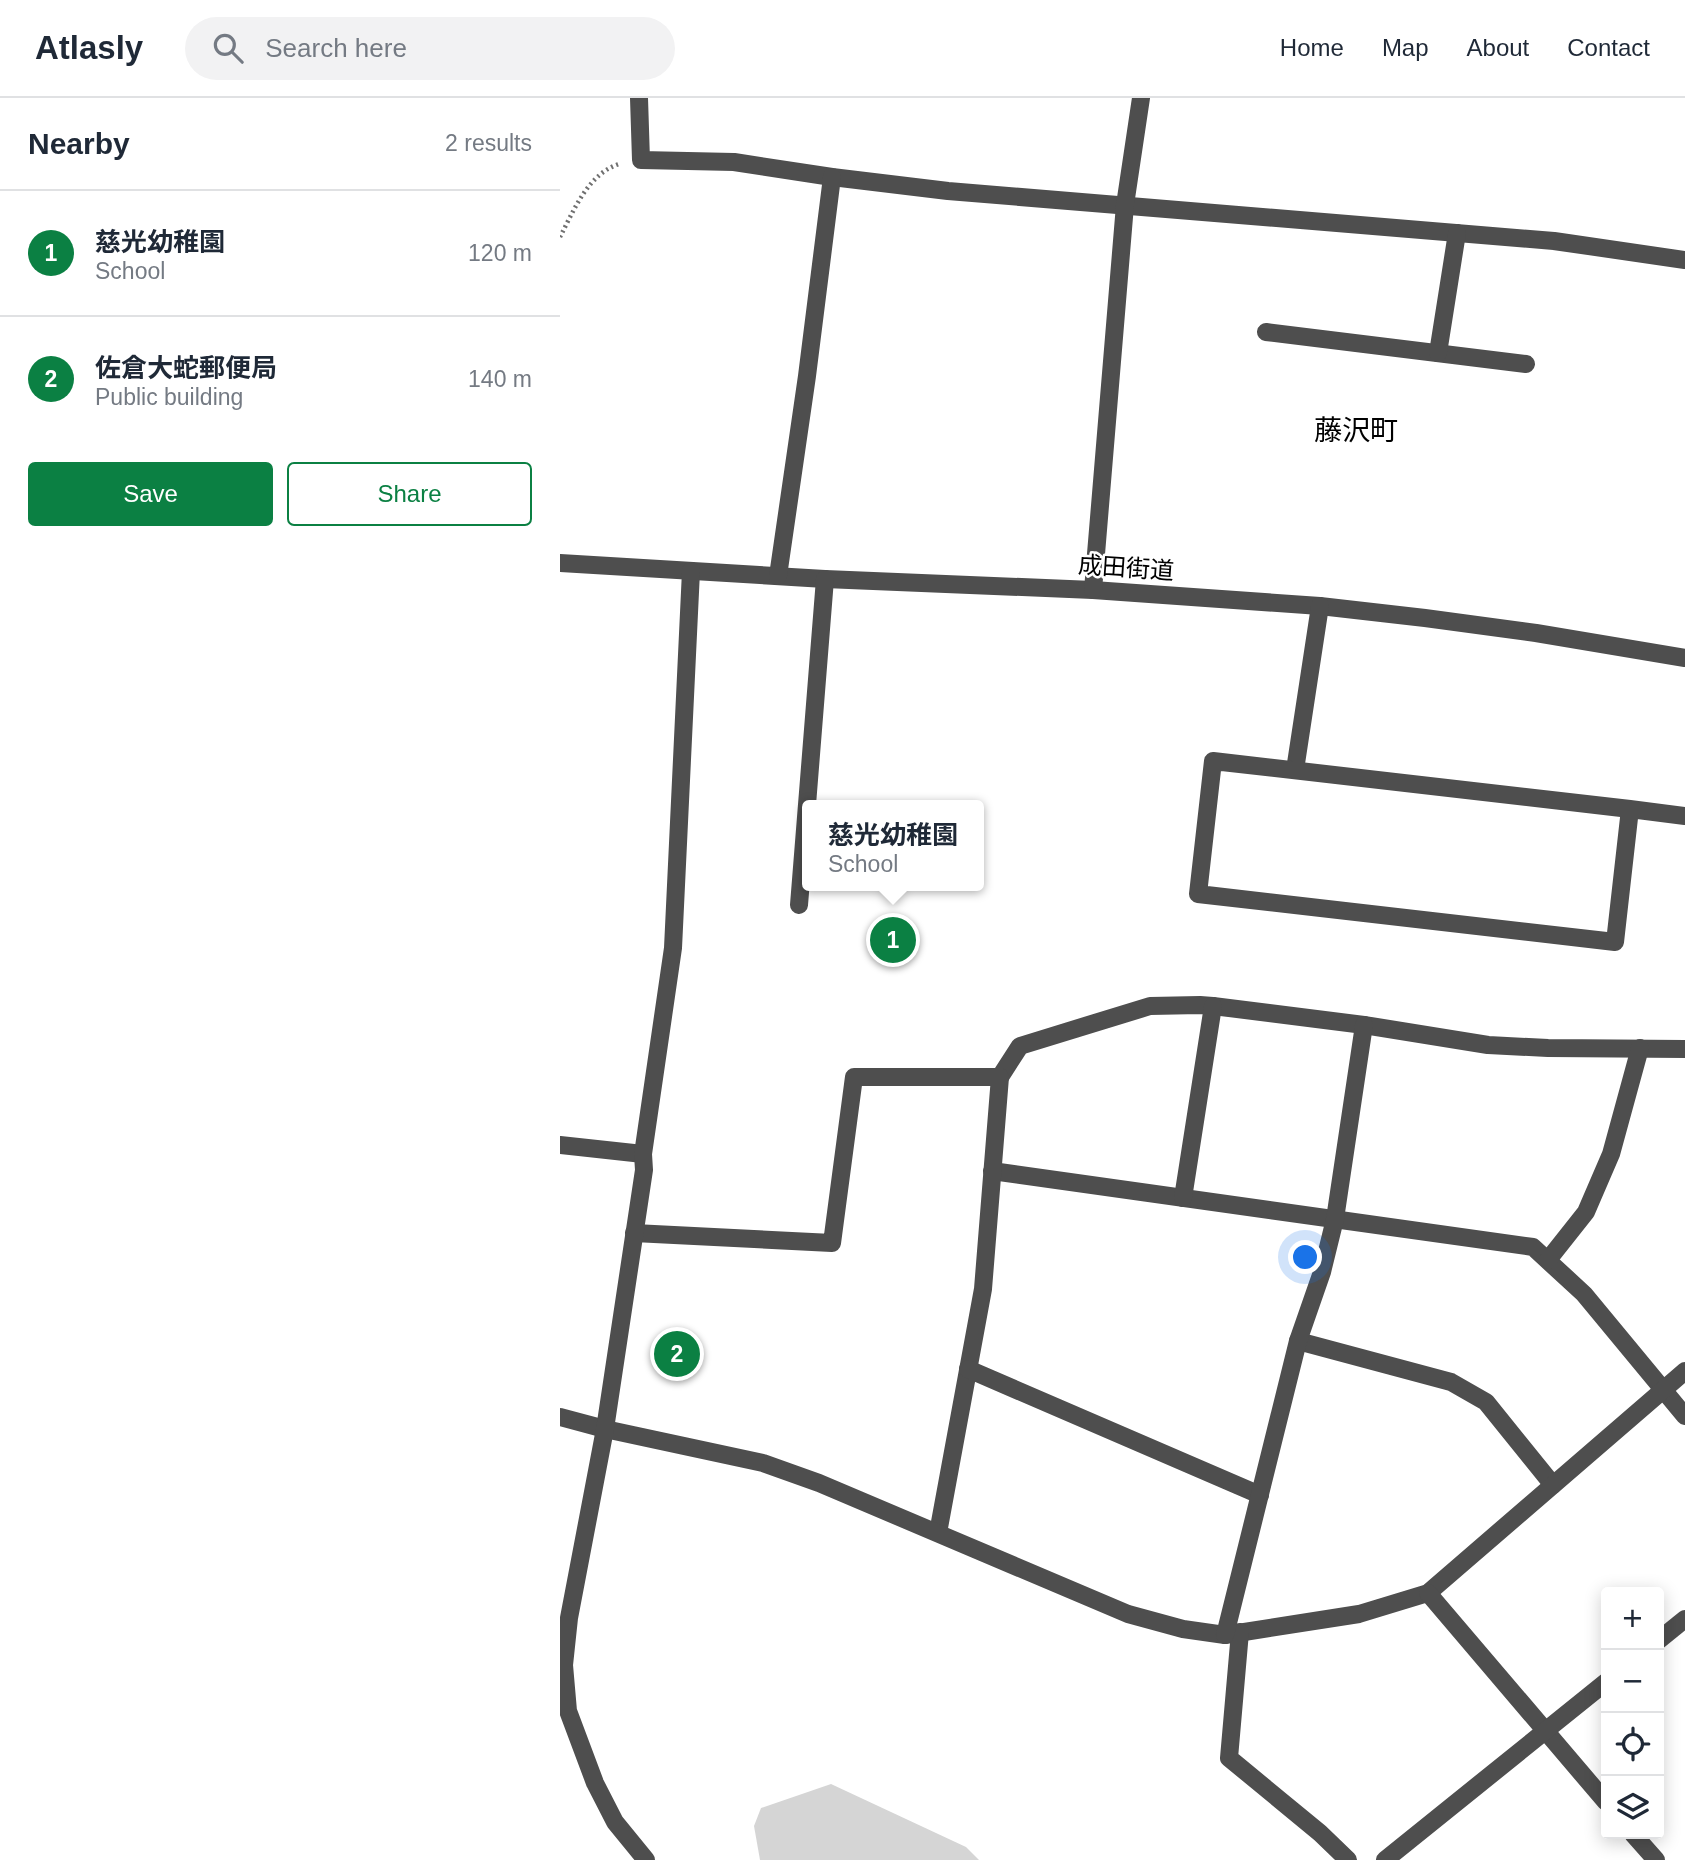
<!DOCTYPE html>
<meta charset="utf-8">
<style>
body{margin:0;font-family:Arial,"Noto Sans JP",sans-serif;background:#f2f2f3;color:#1f2937}
.controls{position:absolute;right:21px;bottom:21px;display:grid;overflow:hidden;border-radius:7px;box-shadow:0 4px 18px #0003}
.controls button{width:63px;height:63px;display:grid;place-items:center;padding:0;border:0;border-bottom:2px solid #e0e1e3;background:#fff;color:#1f2937;font:35px sans-serif}
.you{position:absolute;left:746px;top:1160px;width:24px;height:24px;margin:-18px;border:5px solid #fff;border-radius:50%;background:#1a73e8;box-shadow:0 0 0 10px #1a73e833}
.badge{display:grid;place-items:center;width:46px;height:46px;border-radius:50%;background:#0b8043;color:#fff;font-size:23px;font-weight:700}
.pin{position:absolute;translate:-50% -50%;border:4px solid #fff;box-shadow:0 2px 7px #0006}
.popup{position:absolute;left:242px;top:702px;width:182px;height:91px;box-sizing:border-box;display:grid;place-content:center;border-radius:7px;background:#fff;filter:drop-shadow(0 2px 5px #0005);font-size:23px;white-space:nowrap;color:#747a83}
.popup b{font-size:26px;color:#1f2937}
.popup::after{content:'';position:absolute;left:50%;top:100%;margin-left:-14px;border:14px solid transparent;border-top-color:#fff}
.list{margin:0;padding:0;list-style:none}
h2{display:flex;justify-content:space-between;align-items:center;height:91px;margin:0;padding:0 28px;font-size:30px}
h2 small{font-size:23px;font-weight:400;color:#747a83}
.list li{display:grid;grid-template-columns:46px 1fr auto;gap:21px;align-items:center;box-sizing:border-box;height:126px;padding:0 28px;border-top:2px solid #e0e1e3}
.list b{display:block;font-size:26px;white-space:nowrap}
.list p{margin:0;font-size:23px;white-space:nowrap;color:#747a83}
.list em{font-size:23px;font-style:normal;color:#747a83}
.actions{display:flex;gap:14px;padding:21px 28px}
.actions a{flex:1;padding:16px 0;border:2px solid #0b8043;border-radius:7px;text-align:center;font-size:24px;color:#0b8043}
.actions .main{background:#0b8043;color:#fff}
.icon{flex:none;width:38px;height:38px;fill:none;stroke:currentColor;stroke-width:2;stroke-linecap:round;stroke-linejoin:round}
.map{position:relative;flex:none;width:1125px;height:1762px;overflow:hidden}
header{display:flex;align-items:center;gap:42px;box-sizing:border-box;height:98px;padding:0 35px;background:#fff;border-bottom:2px solid #e0e1e3}
header strong{font-size:33px}
nav{display:flex;gap:38px;margin-inline-start:auto;font-size:24px}
.search{width:490px;height:63px;background:#f2f2f3;display:flex;align-items:center;gap:18px;box-sizing:border-box;padding:0 24px;border-radius:38px;color:#747a83;font-size:26px}
main{display:flex}
aside{flex:1;background:#fff}
.map>svg:first-child{display:block}
.green{fill:#d5d5d5}
.lines{fill:none;stroke-linecap:round;stroke-linejoin:round}
.path{stroke:#707070;stroke-width:4.5;stroke-dasharray:2 3.5;stroke-linecap:butt}
.minor{stroke:#4e4e4e;stroke-width:18}
.labels{text-anchor:middle;stroke-width:5;stroke-linejoin:round;paint-order:stroke}
.street-label{font-size:24px;fill:#000;stroke:#fff}
.quarter-label{font-size:28px;fill:#000;stroke:#fff}
</style>
<header>
<strong>Atlasly</strong>
<div class="search"><svg class="icon" aria-label="search" viewBox="0 0 24 24"><circle cx="10" cy="10" r="6"/><path d="M15 15l6 6"/></svg>Search here</div>
<nav><a>Home</a><a>Map</a><a>About</a><a>Contact</a></nav>
</header>
<main>
<aside>
<h2>Nearby<small>2 results</small></h2>
<ul class="list">
<li><span class="badge">1</span><div><b>慈光幼稚園</b><p>School</p></div><em>120 m</em></li>
<li><span class="badge">2</span><div><b>佐倉大蛇郵便局</b><p>Public building</p></div><em>140 m</em></li>
</ul>
<div class="actions"><a class="main">Save</a><a>Share</a></div>
</aside>
<div class="map">
<svg width="1125" height="1762" viewBox="0 0 1125 1762">
<rect width="100%" height="100%" fill="#fff"/>
<polygon class="green" points="271,1686 406,1749 419,1762 200,1762 194,1728 201,1710"/>
<g class="lines">
<path class="path" d="M0 139C14 112 28 76 59 66"/>
<g class="minor">
<polyline points="79,0 81,62 174,64 272,79 388,93 994,143 1125,162"/>
<polyline points="706,234 966,266"/>
<polyline points="878,255 897,135"/>
<polyline points="0,465 265,481 533,492 760,508 865,520 976,535 1125,560"/>
<polyline points="218,478 247,278 272,79"/>
<polyline points="533,492 565,107 581,0"/>
<polyline points="735,672 760,508"/>
<polyline points="1070,711 1055,844 638,796 653,663 1070,711 1125,718"/>
<polyline points="239,807 265,481"/>
<polyline points="440,979 460,948 590,908 640,907 653,908 804,927 928,947 988,950 1125,951"/>
<polyline points="0,1047 83,1056"/>
<polyline points="432,1073 973,1149 1024,1196 1125,1318"/>
<polyline points="623,1100 653,908"/>
<polyline points="74,1135 272,1145 294,979 440,979 423,1191 378,1435"/>
<polyline points="988,1162 1026,1114 1051,1056 1080,950"/>
<polyline points="738,1243 891,1284 926,1304 993,1387"/>
<polyline points="408,1271 700,1397"/>
<polyline points="0,1319 45,1331 203,1365 259,1385 568,1516 623,1531 665,1537 799,1516 868,1495 1125,1273"/>
<polyline points="868,1495 1046,1704"/>
<polyline points="680,1534 669,1660 760,1735 788,1762"/>
<polyline points="665,1537 738,1243 762,1174 775,1121 804,927"/>
<polyline points="1099,1542 1125,1521"/>
<polyline points="1073,1736 1096,1762"/>
<polyline points="86,1762 55,1724 35,1685 8,1613 4,1567 9,1520 45,1331 84,1072 83,1056 113,850 131,473"/>
<polyline points="825,1762 1046,1584"/>
</g>
</g>
<g class="labels">
<g class="street-label">
<text transform="translate(566 470) rotate(4)" y="8">成田街道</text>
</g>
<g class="quarter-label">
<text x="796" y="342">藤沢町</text>
</g>
</g>
</svg>
<div class="controls">
<button>+</button>
<button>−</button>
<button><svg class="icon" aria-label="locate" viewBox="0 0 24 24"><circle cx="12" cy="12" r="6"/><path d="M12 2v4M12 18v4M2 12h4M18 12h4"/></svg></button>
<button><svg class="icon" aria-label="layers" viewBox="0 0 24 24"><path d="M12 4l9 5-9 5-9-5zM3 14l9 5 9-5"/></svg></button>
</div>
<div class="you"></div>
<div class="pin badge" style="left:333px;top:842px">1</div>
<div class="popup"><b>慈光幼稚園</b>School</div>
<div class="pin badge" style="left:117px;top:1256px">2</div>
</div>
</main>
